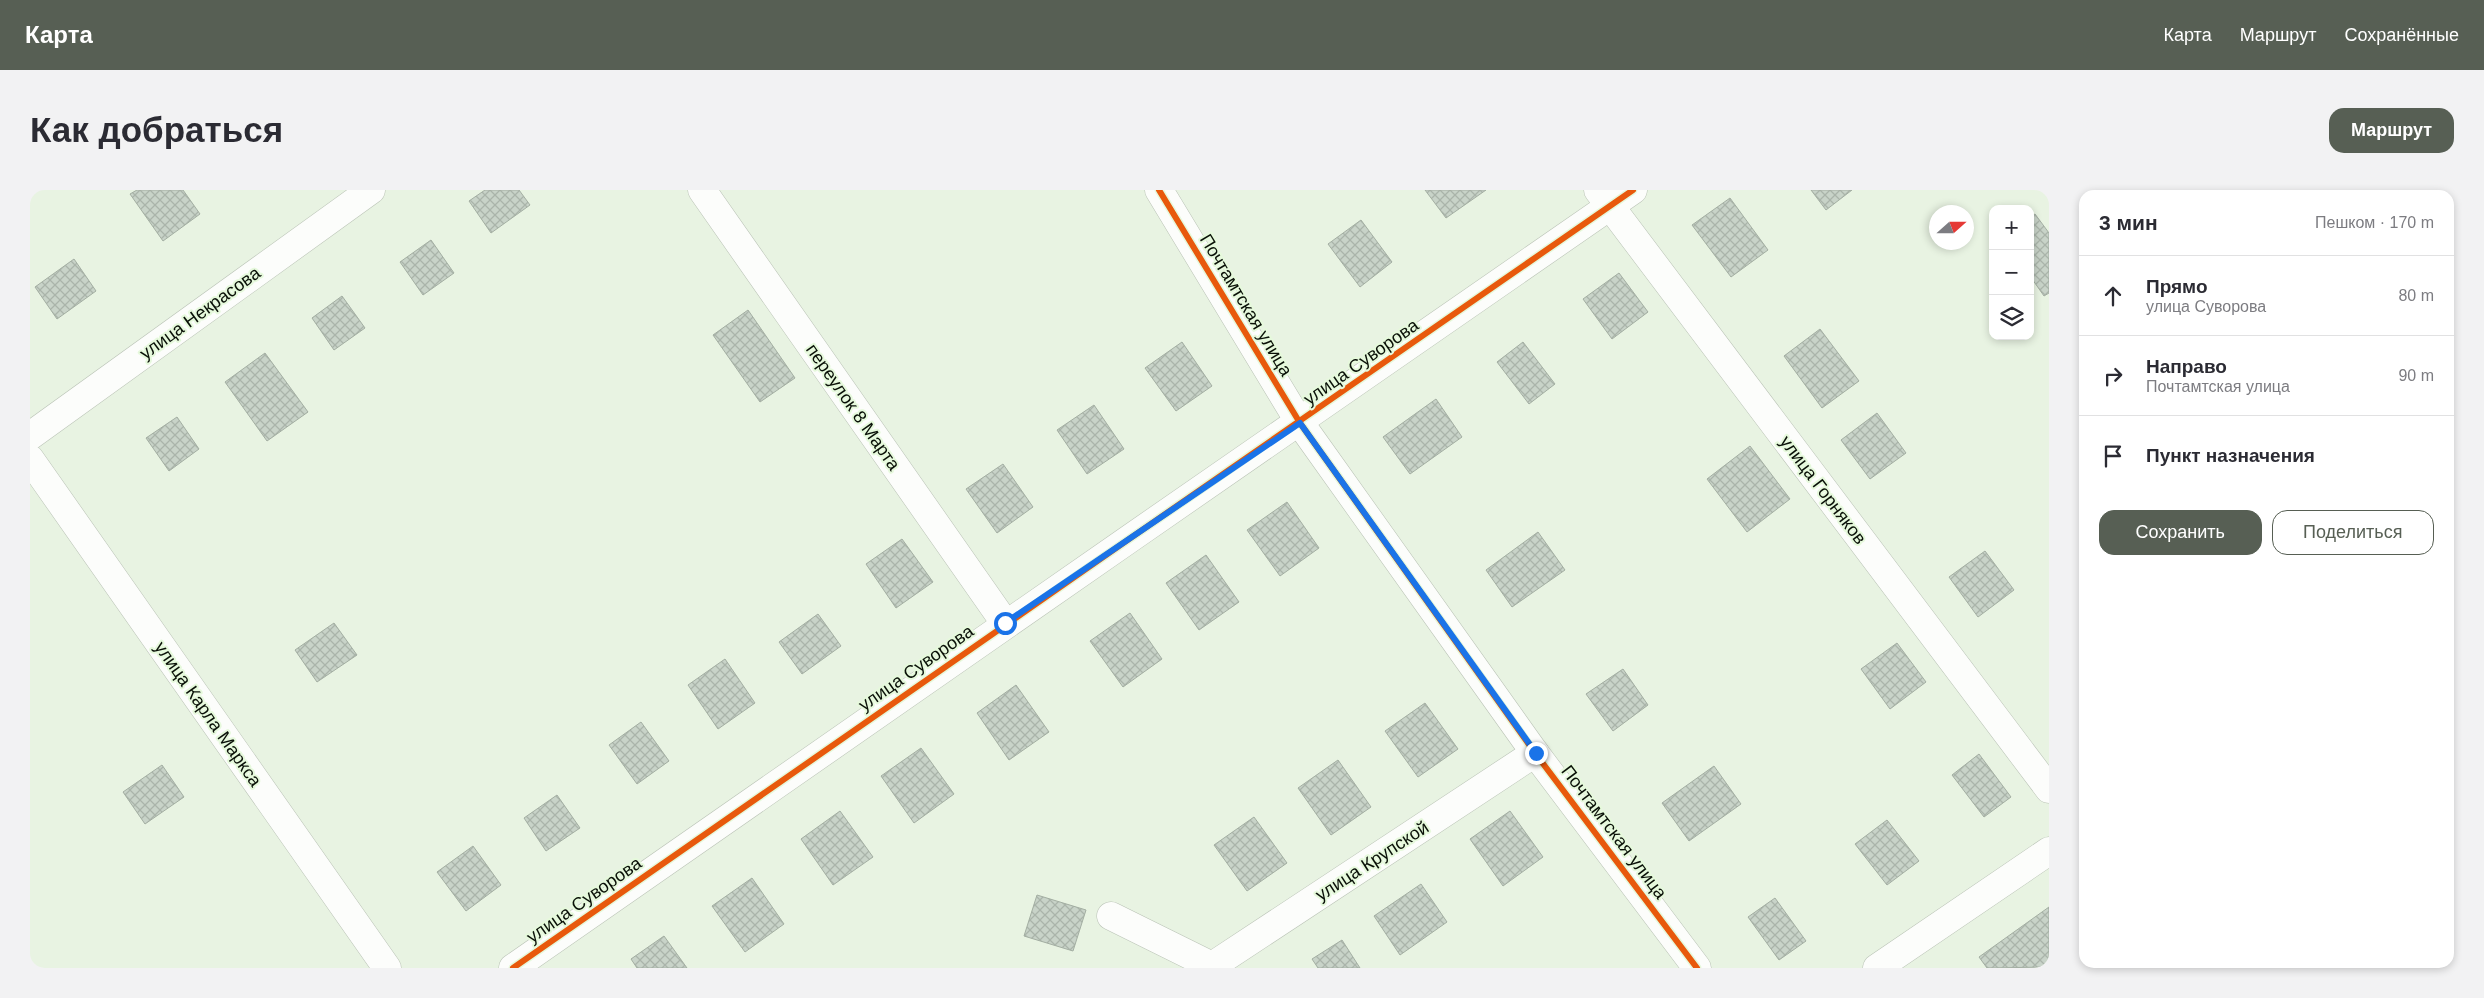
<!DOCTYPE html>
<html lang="ru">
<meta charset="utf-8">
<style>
body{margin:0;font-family:Arial,sans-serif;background:#f2f2f3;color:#2b2b33}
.controls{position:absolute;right:15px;top:15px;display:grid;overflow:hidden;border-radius:10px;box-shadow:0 2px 8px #0003}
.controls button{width:45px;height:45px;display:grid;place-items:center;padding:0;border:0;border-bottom:1px solid #e1e1e2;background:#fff;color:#2b2b33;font:25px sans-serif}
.compass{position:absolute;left:1899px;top:15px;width:45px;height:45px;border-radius:50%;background:#fff;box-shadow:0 2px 8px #0003;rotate:69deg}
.stop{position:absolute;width:15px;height:15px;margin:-11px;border:4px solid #1a73e8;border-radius:50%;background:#fff}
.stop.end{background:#1a73e8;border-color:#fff;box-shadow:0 1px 5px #0008}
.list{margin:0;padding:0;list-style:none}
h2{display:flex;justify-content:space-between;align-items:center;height:65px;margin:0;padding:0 20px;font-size:21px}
h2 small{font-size:16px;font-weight:400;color:#7c7c81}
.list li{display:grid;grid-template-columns:32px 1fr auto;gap:15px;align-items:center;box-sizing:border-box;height:80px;padding:0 20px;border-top:1px solid #e1e1e2}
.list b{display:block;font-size:19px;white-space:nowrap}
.list p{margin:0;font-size:16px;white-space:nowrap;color:#7c7c81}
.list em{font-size:16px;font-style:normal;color:#7c7c81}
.actions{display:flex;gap:10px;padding:15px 20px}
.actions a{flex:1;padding:11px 0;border:1px solid #575f54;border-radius:15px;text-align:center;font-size:18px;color:#575f54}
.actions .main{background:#575f54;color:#fff}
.icon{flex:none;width:28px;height:28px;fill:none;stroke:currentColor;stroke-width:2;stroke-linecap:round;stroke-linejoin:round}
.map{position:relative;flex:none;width:2019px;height:778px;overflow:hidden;border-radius:15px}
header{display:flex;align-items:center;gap:30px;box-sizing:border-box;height:70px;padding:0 25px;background:#575f54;color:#fff}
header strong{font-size:24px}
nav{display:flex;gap:28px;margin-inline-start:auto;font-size:18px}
.intro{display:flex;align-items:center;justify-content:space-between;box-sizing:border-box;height:120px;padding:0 30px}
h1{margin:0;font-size:35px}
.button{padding:12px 22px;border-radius:15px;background:#575f54;color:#fff;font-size:18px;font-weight:700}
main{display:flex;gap:30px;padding:0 30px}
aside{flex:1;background:#fff;border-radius:15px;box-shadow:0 2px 8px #0003}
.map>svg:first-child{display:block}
.building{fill:url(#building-cross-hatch);stroke:#a3aea2}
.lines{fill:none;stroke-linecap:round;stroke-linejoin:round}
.minor-casing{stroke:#b9c2b5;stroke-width:29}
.minor{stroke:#fcfdfb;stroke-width:28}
.cycleway-casing{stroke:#e6f9dc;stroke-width:9}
.cycleway{stroke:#e8590c;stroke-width:6}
.route{stroke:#1a73e8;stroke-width:6}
.labels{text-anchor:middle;stroke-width:4;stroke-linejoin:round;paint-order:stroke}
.street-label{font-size:18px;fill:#091007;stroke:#e6f9dc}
</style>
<header>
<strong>Карта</strong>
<nav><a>Карта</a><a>Маршрут</a><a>Сохранённые</a></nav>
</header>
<div class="intro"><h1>Как добраться</h1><a class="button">Маршрут</a></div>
<main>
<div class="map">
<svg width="2019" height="778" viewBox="0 0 2019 778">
<defs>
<pattern id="building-cross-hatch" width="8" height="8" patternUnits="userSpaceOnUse" patternTransform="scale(1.25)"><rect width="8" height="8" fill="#c8d3c8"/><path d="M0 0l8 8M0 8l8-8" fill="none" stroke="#aab4aa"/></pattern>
</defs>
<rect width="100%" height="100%" fill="#e8f3e2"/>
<g class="building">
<polygon points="107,0 153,0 170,24 133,51 100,4"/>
<polygon points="455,0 489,0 500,15 461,43 439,11"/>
<polygon points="1395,0 1456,0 1416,28"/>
<polygon points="1781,0 1822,0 1796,20"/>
<polygon points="1700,8 1738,60 1701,87 1662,35"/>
<polygon points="2005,24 2019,43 2019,103 2014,106 2000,86 2000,27"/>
<polygon points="1331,30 1362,72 1330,97 1298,54"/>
<polygon points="401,50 424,83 393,105 370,72"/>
<polygon points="44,69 66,101 27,129 5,97"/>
<polygon points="1589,83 1618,122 1582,149 1553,109"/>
<polygon points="312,106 335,138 304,160 282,128"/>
<polygon points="718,120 765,188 730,212 683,145"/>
<polygon points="1790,139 1829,191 1792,218 1754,166"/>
<polygon points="1152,152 1182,196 1146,221 1115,178"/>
<polygon points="1493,152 1525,194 1499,214 1467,172"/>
<polygon points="235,163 278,222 237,251 195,192"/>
<polygon points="1406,209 1432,247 1380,284 1353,247"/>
<polygon points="1064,215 1094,259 1057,284 1027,240"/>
<polygon points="1847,223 1876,263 1840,289 1811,250"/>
<polygon points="147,227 169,259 139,281 116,248"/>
<polygon points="1720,256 1760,309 1717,342 1677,289"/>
<polygon points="973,274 1003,317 967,343 936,299"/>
<polygon points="1257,312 1289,358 1250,386 1217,340"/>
<polygon points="1508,342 1535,380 1482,417 1456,380"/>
<polygon points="872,349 903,392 866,418 836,374"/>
<polygon points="1955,361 1984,400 1948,427 1919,387"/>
<polygon points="1176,365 1209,412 1169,440 1136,393"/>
<polygon points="1100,423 1132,469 1093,497 1060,451"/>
<polygon points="788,424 811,456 772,484 749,452"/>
<polygon points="304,433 327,465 287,492 265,460"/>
<polygon points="1867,453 1896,492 1860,519 1831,479"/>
<polygon points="695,469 725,513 688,539 658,495"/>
<polygon points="1593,479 1618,515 1583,541 1556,504"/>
<polygon points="986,495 1019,542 979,570 947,523"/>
<polygon points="1395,513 1428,559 1388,587 1355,541"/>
<polygon points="611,532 639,571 607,594 579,555"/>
<polygon points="891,558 924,604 884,633 851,586"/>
<polygon points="1949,564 1981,607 1954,627 1922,585"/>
<polygon points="1308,570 1341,617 1301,645 1268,598"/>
<polygon points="132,575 154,607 115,634 93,602"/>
<polygon points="1684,576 1711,614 1659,651 1632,613"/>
<polygon points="527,605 550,638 516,661 494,628"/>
<polygon points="810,621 843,667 803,695 771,649"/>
<polygon points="1480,621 1513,667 1473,696 1440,649"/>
<polygon points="1224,627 1257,673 1217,701 1184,655"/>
<polygon points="1857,630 1889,671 1857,695 1825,654"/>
<polygon points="443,656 471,695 436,721 407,682"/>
<polygon points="722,688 754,734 715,762 682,716"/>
<polygon points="1391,694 1417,732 1370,765 1344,726"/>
<polygon points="1007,705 1056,720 1043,761 994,746"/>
<polygon points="1745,708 1776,751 1749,770 1718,727"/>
<polygon points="2019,717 2019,777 1957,778 1949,767"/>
<polygon points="634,746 657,778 607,778 601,769"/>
<polygon points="1312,750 1330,778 1288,778 1282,769"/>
</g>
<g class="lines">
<defs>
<g id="minor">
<polyline points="672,0 975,433"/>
<polyline points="1129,0 1270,233 1505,563 1667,778"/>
<polyline points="1568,0 2019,599"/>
<polyline points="0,246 341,0"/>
<polyline points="0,269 357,778"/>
<polyline points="1081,726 1182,776"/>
<path d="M483 778C856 517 1229 259 1603 0"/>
<polyline points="1179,778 1505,563"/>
<polyline points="1847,778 2019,661"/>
</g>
</defs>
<use href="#minor" class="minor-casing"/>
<use href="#minor" class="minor"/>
<defs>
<g id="cycleway">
<polyline points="1129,0 1270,233 1505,563 1667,778"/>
<path d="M483 778C856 517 1229 259 1603 0"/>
</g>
</defs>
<use href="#cycleway" class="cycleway-casing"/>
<use href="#cycleway" class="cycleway"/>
</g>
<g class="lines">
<polyline class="route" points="975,433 1270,233 1506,563"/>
</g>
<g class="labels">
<g class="street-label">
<text transform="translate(1216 115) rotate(59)" y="6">Почтамтская улица</text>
<text transform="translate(170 123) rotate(-36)" y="6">улица Некрасова</text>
<text transform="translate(1331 172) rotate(-35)" y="6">улица Суворова</text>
<text transform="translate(823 217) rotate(55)" y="6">переулок 8 Марта</text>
<text transform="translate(1793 300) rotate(53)" y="6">улица Горняков</text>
<text transform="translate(886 478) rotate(-35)" y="6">улица Суворова</text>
<text transform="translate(178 524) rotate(55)" y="6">улица Карла Маркса</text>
<text transform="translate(1584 642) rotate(53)" y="6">Почтамтская улица</text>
<text transform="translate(1342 671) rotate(-33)" y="6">улица Крупской</text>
<text transform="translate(554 710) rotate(-35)" y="6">улица Суворова</text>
</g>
</g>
</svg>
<div class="controls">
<button>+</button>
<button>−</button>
<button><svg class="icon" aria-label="layers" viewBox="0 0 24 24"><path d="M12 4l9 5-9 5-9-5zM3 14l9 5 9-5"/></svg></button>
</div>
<svg class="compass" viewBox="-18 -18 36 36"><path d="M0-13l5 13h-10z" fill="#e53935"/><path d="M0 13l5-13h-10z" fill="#7c7c81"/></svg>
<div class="stop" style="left:975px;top:433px"></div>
<div class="stop end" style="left:1506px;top:563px"></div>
</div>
<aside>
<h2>3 мин<small>Пешком · 170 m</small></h2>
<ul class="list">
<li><svg class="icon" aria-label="ahead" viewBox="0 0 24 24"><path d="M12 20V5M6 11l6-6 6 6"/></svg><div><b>Прямо</b><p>улица Суворова</p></div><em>80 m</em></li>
<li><svg class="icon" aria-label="right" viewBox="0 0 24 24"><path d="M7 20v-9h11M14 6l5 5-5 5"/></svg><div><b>Направо</b><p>Почтамтская улица</p></div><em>90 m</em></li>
<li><svg class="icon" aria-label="arrive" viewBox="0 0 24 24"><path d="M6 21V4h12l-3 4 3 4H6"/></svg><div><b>Пункт назначения</b></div></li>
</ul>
<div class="actions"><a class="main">Сохранить</a><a>Поделиться</a></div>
</aside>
</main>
